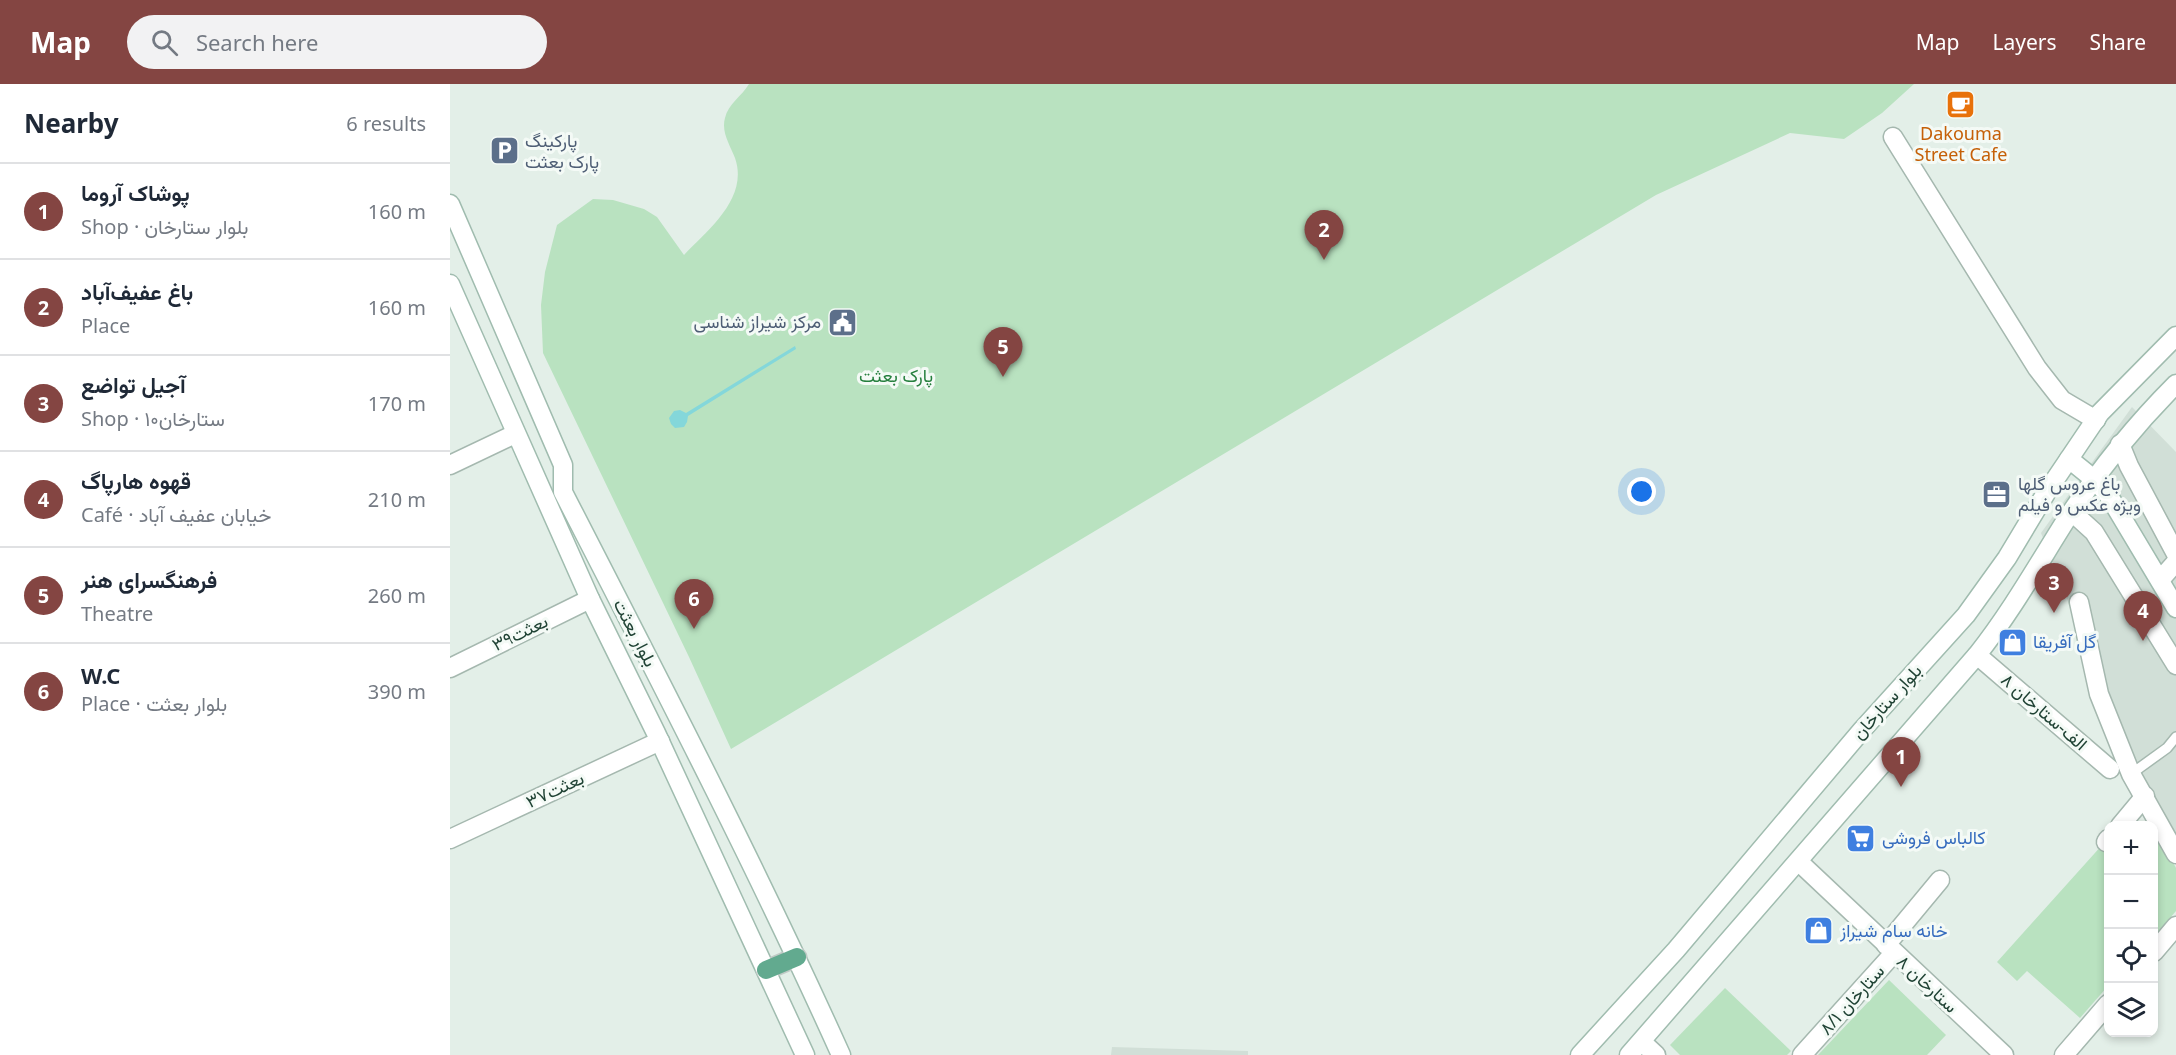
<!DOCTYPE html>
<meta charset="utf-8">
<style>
body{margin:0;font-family:"Noto Sans",Vazirmatn,sans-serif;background:#f2f2f3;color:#1f2937}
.controls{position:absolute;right:18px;bottom:18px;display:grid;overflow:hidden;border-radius:12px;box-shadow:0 3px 9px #0003}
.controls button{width:54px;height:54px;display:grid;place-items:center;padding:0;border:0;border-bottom:2px solid #e0e1e3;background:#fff;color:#1f2937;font:30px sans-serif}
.you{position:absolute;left:1192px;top:408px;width:21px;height:21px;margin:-15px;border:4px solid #fff;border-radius:50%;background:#1a73e8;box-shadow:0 0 0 9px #1a73e833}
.badge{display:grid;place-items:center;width:39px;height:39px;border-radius:50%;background:#844542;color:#fff;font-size:20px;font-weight:700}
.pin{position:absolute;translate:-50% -50px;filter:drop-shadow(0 2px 3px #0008)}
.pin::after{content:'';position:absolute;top:32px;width:21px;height:18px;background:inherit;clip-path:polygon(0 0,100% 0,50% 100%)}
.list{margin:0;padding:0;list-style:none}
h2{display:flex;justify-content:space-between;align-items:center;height:78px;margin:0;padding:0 24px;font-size:26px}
h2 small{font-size:20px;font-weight:400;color:#747a83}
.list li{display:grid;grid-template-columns:39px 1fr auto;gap:18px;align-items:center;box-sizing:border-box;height:96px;padding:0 24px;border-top:2px solid #e0e1e3}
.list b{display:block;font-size:22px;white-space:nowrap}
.list p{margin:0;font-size:20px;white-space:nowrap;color:#747a83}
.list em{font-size:20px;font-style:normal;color:#747a83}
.icon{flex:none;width:33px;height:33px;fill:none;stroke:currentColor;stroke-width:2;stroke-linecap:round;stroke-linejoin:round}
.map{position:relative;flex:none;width:1726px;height:971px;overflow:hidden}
header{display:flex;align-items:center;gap:36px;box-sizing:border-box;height:84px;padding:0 30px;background:#844542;color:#fff}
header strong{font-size:28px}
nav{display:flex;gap:33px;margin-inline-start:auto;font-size:21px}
.search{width:420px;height:54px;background:#f2f2f3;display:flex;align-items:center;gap:15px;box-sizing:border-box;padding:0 21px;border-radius:33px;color:#747a83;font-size:22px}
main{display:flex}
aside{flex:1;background:#fff}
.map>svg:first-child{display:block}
.built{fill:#d1dfd7}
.green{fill:#b9e2c0}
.water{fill:#84d7da}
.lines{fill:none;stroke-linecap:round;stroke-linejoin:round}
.lane-casing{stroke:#a5b8af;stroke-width:12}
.street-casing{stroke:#a5b8af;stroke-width:21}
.secondary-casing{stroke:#a0bcaf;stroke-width:21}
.primary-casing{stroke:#c1cac6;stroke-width:21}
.lane{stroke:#fff;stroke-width:9}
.street{stroke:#fff;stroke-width:18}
.secondary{stroke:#fff;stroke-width:18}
.primary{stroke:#62aa8f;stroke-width:18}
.labels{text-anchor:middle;stroke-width:6;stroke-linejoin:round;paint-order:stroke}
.food-label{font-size:18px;fill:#c56008;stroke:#f4faf6}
.service-label{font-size:18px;fill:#4e5e75;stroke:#f4faf6;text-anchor:start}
.park-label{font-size:18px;fill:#257f3d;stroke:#f4faf6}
.street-label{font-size:18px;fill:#204335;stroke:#f4faf6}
.shop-label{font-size:18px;fill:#366cbe;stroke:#f4faf6;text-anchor:start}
</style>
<header>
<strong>Map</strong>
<div class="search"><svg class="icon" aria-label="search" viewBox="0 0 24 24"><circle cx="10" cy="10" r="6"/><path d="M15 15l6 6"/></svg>Search here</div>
<nav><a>Map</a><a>Layers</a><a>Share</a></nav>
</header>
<main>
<aside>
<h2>Nearby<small>6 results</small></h2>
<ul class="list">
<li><span class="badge">1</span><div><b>پوشاک آروما</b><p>Shop · بلوار ستارخان</p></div><em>160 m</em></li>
<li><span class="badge">2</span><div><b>باغ عفیف‌آباد</b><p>Place</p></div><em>160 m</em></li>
<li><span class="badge">3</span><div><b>آجیل تواضع</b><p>Shop · ستارخان۱۰</p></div><em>170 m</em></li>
<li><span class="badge">4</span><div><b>قهوه هارپاگ</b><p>Café · خیابان عفیف آباد</p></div><em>210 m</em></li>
<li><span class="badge">5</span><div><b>فرهنگسرای هنر</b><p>Theatre</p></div><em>260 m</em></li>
<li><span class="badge">6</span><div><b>W.C</b><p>Place · بلوار بعثت</p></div><em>390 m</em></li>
</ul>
</aside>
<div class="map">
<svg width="1726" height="971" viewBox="0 0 1726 971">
<rect width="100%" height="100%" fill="#e3efe8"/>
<g class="built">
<polygon points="1682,323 1726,368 1726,768 1687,692 1591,449"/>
<polygon points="662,963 798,967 798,971 661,971"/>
</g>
<g class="green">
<path d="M299 0H1464L1432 29 1394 55 1340 49 1206 111 281 665 239 573 93 269 91 221 95 188 107 141 143 115 163 116 194 125 207 133 234 171C258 146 299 114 285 74 280 61 271 48 275 34 278 20 292 12 299 0Z"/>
<polygon points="1704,742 1726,784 1726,827 1704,852"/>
<polygon points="1653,760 1658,764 1658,902 1630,934 1577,887 1567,897 1547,878"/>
<polygon points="1439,896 1496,951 1477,971 1368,971"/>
<polygon points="1275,904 1341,967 1337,971 1230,971 1220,961"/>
</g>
<polygon class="water" points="345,262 346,265 238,332 237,338 234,343 225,344 221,340 219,334 224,327 230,326 236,329"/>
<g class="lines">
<defs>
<polyline id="lane" points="1681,690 1717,664 1726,653"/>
<g id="street">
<polyline points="1443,53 1587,284 1612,316 1646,336"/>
<polyline points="1670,360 1679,382 1726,470"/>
<polyline points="0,381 65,350"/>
<polyline points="1622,428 1644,448 1726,581"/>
<polyline points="1710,496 1726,478"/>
<polyline points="1629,518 1649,610 1681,690 1726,770"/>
<polyline points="1527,571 1660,685"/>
<polyline points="0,584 140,515"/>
<polyline points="1670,742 1695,712"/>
<polyline points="0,755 210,657"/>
<polyline points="1656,758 1658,755"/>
<polyline points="1349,778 1554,971"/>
<polyline points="1436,861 1490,796"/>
<polyline points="1704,868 1726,842"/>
<polyline points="1192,958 1206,971"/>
<polyline points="1352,971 1444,869"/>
<polyline points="1614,971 1658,920"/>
</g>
<g id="secondary">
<path d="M0 120 113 381V408C209 595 305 780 391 971"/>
<polyline points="0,200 140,515 206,649 355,971"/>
<polyline points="1619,375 1645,396 1659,412 1726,524"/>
<polyline points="1130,971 1226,866 1412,646 1516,531 1557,474 1596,409 1650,329 1726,252"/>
<path d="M1179 971 1527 571C1561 528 1587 482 1616 436 1648 387 1684 342 1726 300"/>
</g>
<polyline id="primary" points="316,886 347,873"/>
</defs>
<use href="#lane" class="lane-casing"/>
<use href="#street" class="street-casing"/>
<use href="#secondary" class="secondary-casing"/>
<use href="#primary" class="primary-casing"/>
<use href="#lane" class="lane"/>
<use href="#street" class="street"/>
<use href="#secondary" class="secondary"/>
<use href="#primary" class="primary"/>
</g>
<defs>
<symbol id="cafe-square" viewBox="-11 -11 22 22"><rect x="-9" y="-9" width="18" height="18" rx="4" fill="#e8710a" stroke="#f4faf6"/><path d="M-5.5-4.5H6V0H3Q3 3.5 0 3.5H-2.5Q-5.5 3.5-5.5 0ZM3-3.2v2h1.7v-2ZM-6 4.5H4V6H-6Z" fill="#fff"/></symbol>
<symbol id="parking-square" viewBox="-11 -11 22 22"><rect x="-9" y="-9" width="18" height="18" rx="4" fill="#5c6f8a" stroke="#f4faf6"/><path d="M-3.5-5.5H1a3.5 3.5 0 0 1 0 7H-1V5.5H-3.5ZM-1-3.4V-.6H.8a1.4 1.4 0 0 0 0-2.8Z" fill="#fff"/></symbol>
<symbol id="civic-square" viewBox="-11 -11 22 22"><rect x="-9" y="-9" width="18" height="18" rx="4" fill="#5c6f8a" stroke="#f4faf6"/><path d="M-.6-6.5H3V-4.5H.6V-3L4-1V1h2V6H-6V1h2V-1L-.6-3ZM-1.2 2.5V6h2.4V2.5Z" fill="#fff"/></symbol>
<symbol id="office-square" viewBox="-11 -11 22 22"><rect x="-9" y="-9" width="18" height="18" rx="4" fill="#5c6f8a" stroke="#f4faf6"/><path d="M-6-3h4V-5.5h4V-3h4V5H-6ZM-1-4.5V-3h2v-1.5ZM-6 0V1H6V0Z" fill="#fff"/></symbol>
<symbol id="shop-square" viewBox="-11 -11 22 22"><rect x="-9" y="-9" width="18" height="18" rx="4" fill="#3f7fe0" stroke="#f4faf6"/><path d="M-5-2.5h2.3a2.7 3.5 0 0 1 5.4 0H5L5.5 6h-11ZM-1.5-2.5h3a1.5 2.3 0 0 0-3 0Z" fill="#fff"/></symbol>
<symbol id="supermarket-square" viewBox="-11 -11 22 22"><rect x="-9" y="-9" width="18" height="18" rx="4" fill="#3f7fe0" stroke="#f4faf6"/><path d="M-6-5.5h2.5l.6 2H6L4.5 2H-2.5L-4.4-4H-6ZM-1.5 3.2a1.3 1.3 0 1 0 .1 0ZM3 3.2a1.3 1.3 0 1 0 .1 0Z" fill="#fff"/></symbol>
</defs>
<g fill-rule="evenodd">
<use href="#cafe-square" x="1494" y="4" width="33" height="33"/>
<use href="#parking-square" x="38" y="50" width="33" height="33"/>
<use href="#civic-square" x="376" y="222" width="33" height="33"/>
<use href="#office-square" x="1530" y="394" width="33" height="33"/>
<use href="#shop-square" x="1546" y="542" width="33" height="33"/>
<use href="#supermarket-square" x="1394" y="738" width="33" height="33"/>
<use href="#shop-square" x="1352" y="830" width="33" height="33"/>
</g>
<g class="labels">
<g class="food-label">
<text x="1511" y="56">Dakouma<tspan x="1511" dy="21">Street Cafe</tspan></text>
</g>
<g class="service-label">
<text x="75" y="63">پارکینگ<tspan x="75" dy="21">پارک بعثت</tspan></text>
<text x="371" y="244" text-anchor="end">مرکز شیراز شناسی</text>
<text x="1568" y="406">باغ عروس گلها<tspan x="1568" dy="21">ویژه عکس و فیلم</tspan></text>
</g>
<g class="park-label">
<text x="446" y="298">پارک بعثت</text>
</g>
<g class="street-label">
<text transform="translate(70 549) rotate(-26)" y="6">بعثت۳۹</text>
<text transform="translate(185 549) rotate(63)" y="6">بلوار بعثت</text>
<text transform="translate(1437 618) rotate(-48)" y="6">بلوار ستارخان</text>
<text transform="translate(1594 628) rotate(41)" y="6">۸ الف-ستارخان</text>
<text transform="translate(105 706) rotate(-25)" y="6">بعثت۳۷</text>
<text transform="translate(1477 900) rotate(43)" y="6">ستارخان ۸</text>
<text transform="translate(1402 916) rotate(-48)" y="6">ستارخان ۸/۱</text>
</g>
<g class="shop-label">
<text x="1583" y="564">گل آفریقا</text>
<text x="1432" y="760">کالباس فروشی</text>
<text x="1390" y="853">خانه سام شیراز</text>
</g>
</g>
</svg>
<div class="controls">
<button>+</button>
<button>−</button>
<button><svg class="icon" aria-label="locate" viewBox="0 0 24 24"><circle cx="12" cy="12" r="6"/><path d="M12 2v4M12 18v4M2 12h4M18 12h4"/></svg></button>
<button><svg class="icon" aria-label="layers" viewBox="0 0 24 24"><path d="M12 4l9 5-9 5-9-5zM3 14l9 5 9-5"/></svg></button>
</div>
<div class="you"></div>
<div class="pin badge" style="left:1451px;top:703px">1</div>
<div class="pin badge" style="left:874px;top:176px">2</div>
<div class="pin badge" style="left:1604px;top:529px">3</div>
<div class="pin badge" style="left:1693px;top:557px">4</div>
<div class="pin badge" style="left:553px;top:293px">5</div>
<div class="pin badge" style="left:244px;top:545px">6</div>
</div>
</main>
